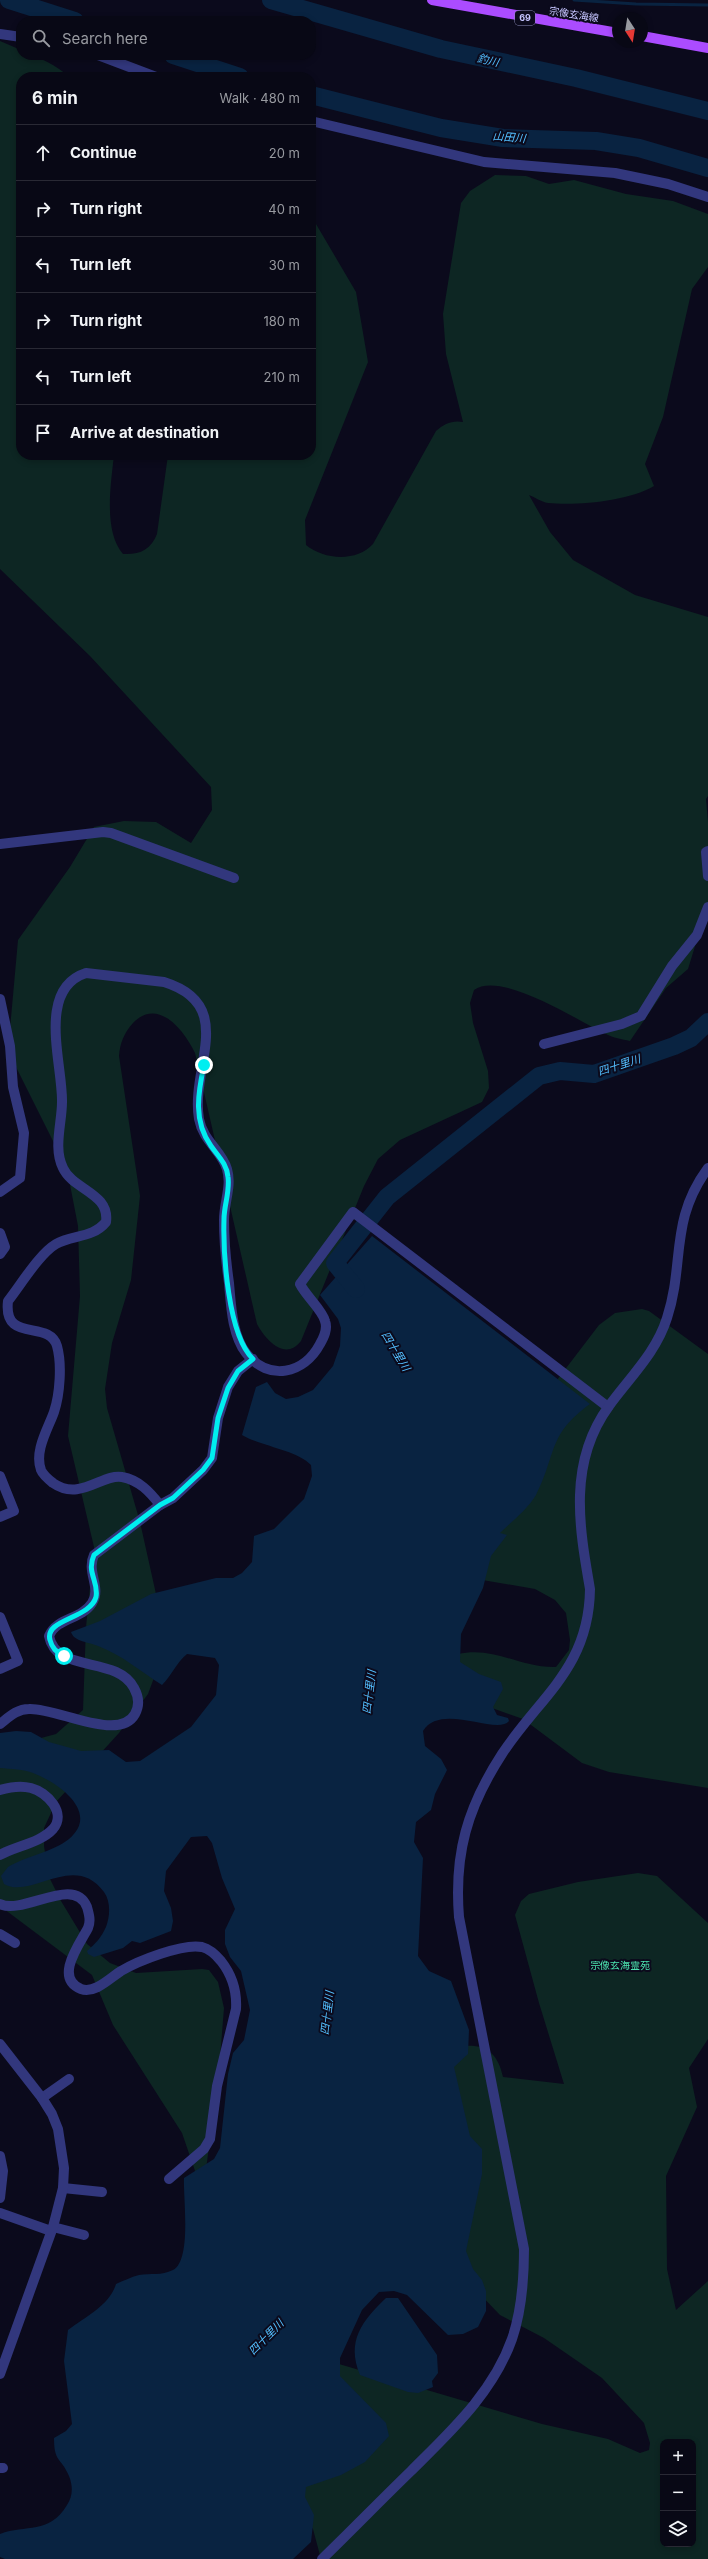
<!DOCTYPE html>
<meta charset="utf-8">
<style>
body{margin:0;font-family:Inter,"Noto Sans JP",sans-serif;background:#161622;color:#f1f3f6}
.controls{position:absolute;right:12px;bottom:12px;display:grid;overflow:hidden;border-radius:8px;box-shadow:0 2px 6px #0003}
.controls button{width:36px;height:36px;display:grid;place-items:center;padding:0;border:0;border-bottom:1px solid #292934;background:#080815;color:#f1f3f6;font:20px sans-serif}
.compass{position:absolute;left:612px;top:12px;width:36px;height:36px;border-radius:50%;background:#080815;box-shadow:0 2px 6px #0003;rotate:168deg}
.stop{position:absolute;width:12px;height:12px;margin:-9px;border:3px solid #00eef0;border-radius:50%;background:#fff}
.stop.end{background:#00eef0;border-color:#fff;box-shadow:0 1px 4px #0008}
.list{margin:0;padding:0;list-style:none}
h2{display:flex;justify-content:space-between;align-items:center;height:52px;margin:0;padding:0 16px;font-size:17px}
h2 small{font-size:13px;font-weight:400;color:#989aa0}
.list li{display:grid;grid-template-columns:26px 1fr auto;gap:12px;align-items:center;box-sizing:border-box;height:56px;padding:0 16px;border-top:1px solid #292934}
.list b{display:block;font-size:15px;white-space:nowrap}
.list em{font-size:13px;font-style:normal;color:#989aa0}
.icon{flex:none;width:22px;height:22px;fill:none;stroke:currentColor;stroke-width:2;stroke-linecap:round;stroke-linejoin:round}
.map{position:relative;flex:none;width:708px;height:2559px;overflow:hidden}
.search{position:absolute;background:#080815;box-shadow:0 2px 6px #0003;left:16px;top:16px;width:300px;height:44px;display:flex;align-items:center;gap:10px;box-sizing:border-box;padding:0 14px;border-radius:16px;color:#989aa0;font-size:15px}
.panel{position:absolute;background:#080815;box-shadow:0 2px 6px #0003;left:16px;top:72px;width:300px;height:388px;border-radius:16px}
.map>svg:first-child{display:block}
.green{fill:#0d2623;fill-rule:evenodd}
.water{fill:#092341}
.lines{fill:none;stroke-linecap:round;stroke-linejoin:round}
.stream{stroke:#092341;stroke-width:3}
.river{stroke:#092341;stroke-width:18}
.minor{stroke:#32377d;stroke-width:10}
.tertiary{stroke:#32377d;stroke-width:10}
.primary{stroke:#ab4cff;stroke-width:10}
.route{stroke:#00eef0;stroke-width:5}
.labels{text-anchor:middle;stroke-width:4;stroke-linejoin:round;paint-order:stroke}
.shield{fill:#0b0a1c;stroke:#8e8dbb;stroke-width:1}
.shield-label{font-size:9px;font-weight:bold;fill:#c6c5ff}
.street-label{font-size:10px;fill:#c6c5ff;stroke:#0b0a1c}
.park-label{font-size:10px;fill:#4ce4b0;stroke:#0b0a1c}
.water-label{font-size:11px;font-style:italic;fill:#53bfff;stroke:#0b0a1c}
</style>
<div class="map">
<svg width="708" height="2559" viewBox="0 0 708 2559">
<rect width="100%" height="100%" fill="#0b0a1c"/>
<g class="green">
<path d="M0 41 21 50V55C40 55 56 66 70 77H21V455H114C111 483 103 531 123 554 139 555 151 550 157 534L168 455H311V221L316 224 356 292 368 362 305 520 306 545C324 560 357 562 373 544L436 431C444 424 452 420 463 422L446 354 443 314 461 203 470 191 495 175 526 176 549 184 574 180 626 194 673 201 708 214V267L692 289 663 417 645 464 654 486C629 501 577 506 548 503 541 502 535 497 529 495L550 532 573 560 635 595 708 617V796L706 799 708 822V904L688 969 666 988 630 1041C622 1039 613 1038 606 1034 578 1021 501 970 474 990L470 1003 473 1023 488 1071 489 1088 482 1102 400 1140 378 1159 364 1186 301 1341C285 1362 265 1339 257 1324L195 1053C184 1030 158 997 133 1023 124 1033 120 1043 119 1056L140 1196 131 1280 112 1343 105 1389 107 1408 140 1522 156 1594 162 1656 148 1694 119 1733 56 1802 44 1828V1846L49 1877 61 1901 87 1944 110 1963 136 1973 202 1969 209 1970 218 1982 224 2008 220 2058 203 2194 182 2133 113 2025 92 1975 0 1906V1749L56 1734 83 1710 86 1627 94 1547 68 1436 80 1296 78 1226 67 1169 8 1051 18 940 70 867 94 827 124 821 156 822 191 843 212 810 211 787 90 656 0 569Z"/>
<path d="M642 1309 649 1311 708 1354V1788L609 1772 582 1763 523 1719 492 1708 461 1692 458 1654C495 1646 520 1668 556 1667L569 1650 570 1640 566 1613 555 1600 535 1589 430 1571 544 1397 599 1325 615 1313Z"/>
<path d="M638 1873 657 1876 708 1923V2039L689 2068 697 2107 666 2176 667 2269 676 2310 708 2281V2559H321L313 2529 302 2514 282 2446 339 2364 542 2424 608 2439 640 2453 649 2450 650 2443 644 2423 602 2378 544 2338 500 2315 474 2288 365 2217 463 2046C487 2044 498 2054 503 2077L564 2084 539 2003 515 1915 521 1901 529 1894 578 1882ZM663 2442H693V2544H663Z"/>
</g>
<g class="water">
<path d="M372 1236 590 1404C547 1435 557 1454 536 1495 527 1510 512 1521 500 1533L507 1535 491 1556 483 1588 461 1634 460 1662 479 1674 501 1682 503 1689 493 1707 497 1715 508 1718 509 1721C497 1736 441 1702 423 1731L425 1746 441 1759 447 1770 435 1794 431 1810 416 1822 414 1842 423 1858 418 1956 429 1971 451 1981 469 2030 468 2054 454 2067 470 2136 482 2149V2174L466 2251 473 2269 482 2280 486 2291V2311L478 2327 463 2334 448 2335 407 2295 394 2291 379 2292 362 2310 340 2358V2376L386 2423 389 2436 365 2462 341 2475 306 2487 305 2497 314 2515 311 2542 293 2559H5L0 2557V2534C26 2524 49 2535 67 2505 73 2496 73 2486 69 2476 61 2457 54 2463 54 2438L66 2431 72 2424 64 2361 68 2330C85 2317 110 2305 116 2284 123 2281 131 2277 139 2275 151 2273 161 2276 173 2270 192 2260 183 2197 184 2178L214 2159 220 2148 228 2074 233 2053 244 2040 250 2010 241 1971 230 1957 225 1944V1930L235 1909 222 1878 212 1843 207 1836 191 1837 166 1871 164 1891 171 1908 173 1921 171 1931 140 1943 132 1941 123 1948 94 1957 88 1954 87 1951C96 1943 101 1938 106 1927 110 1916 111 1902 104 1892 74 1851 31 1900 4 1884L1 1876 8 1867C26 1856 53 1852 69 1839 101 1812 57 1782 33 1773 24 1769 10 1769 0 1768V1733L16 1731 31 1732 49 1742 67 1747 81 1751 109 1750 126 1762 140 1761 191 1727 216 1695 219 1665 215 1658 187 1654C176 1663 172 1675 162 1685 140 1671 122 1655 98 1646 89 1642 74 1642 71 1632L100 1621 151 1594 216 1578H233L242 1573 252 1562 254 1536 274 1529 304 1499 312 1476 311 1465C296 1450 263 1447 242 1435L256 1387 267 1382 275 1393 286 1399 298 1397 313 1390 333 1366 340 1346 341 1328 338 1319 320 1295Z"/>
<path d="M386 2298H398L437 2355 438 2373 432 2381 433 2387 418 2393 408 2392 360 2375C346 2341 362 2321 386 2298Z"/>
</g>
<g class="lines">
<polyline class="stream" points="574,0 636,4 708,5"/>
<g class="river">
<polyline points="9,0 75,21"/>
<polyline points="271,0 441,49 576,78 708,111"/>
<polyline points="173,55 240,77"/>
<polyline points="311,95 441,128 503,138 596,141 639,148 708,168"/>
<polyline points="356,1289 335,1263 387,1197 539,1076 560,1071 594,1074 674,1046 691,1038 708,1022"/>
</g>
<g class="minor">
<polyline points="0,34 21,37"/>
<polyline points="98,55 156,77"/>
<polyline points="311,121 484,162 615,173 668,184 708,197"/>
<polyline points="0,844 103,832 111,833 234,878"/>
<polyline points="708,851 706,852 708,876"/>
<polyline points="0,999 10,1046 13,1087 24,1133 20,1178 0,1192"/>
<polyline points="544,1044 622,1024 641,1016 672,966 697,935 708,907"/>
<polyline points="0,1233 5,1247 0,1254"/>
<polyline points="0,1476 14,1511 0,1517"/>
<path d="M160 1505C150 1492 139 1480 122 1477 103 1473 80 1502 53 1483 48 1479 43 1475 41 1470 34 1451 48 1429 54 1412 60 1394 62 1364 57 1346 49 1319 3 1344 8 1301 20 1286 39 1254 56 1244 72 1235 93 1238 106 1222 110 1193 73 1190 63 1168 53 1148 62 1123 62 1102 63 1065 36 989 86 973L164 982C238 1005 190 1067 199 1119 203 1141 222 1151 227 1169 232 1186 224 1202 224 1220 224 1241 226 1262 229 1283 231 1305 232 1335 246 1353 269 1382 304 1374 320 1344 324 1337 328 1329 325 1321 323 1311 306 1296 300 1284L353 1212 608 1407"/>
<polyline points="0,1617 18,1661 0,1669"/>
<path d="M0 1724C9 1717 17 1709 29 1709 55 1707 119 1743 135 1714 140 1705 139 1697 134 1688 117 1655 56 1674 49 1636 57 1617 81 1620 92 1603 102 1588 86 1572 94 1555L160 1505 173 1498 203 1470 212 1458 218 1418 228 1387 238 1371 253 1359"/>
<path d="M0 1790C10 1787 20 1785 31 1788 47 1792 67 1813 53 1829 40 1843 16 1846 0 1855"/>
<path d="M0 1904C24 1915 74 1875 87 1907 89 1914 91 1921 88 1928 81 1942 53 1978 81 1989 95 1994 110 1978 121 1971 138 1961 183 1943 202 1947 210 1949 216 1955 221 1961 232 1975 237 1992 236 2009L217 2086 210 2139 204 2149 169 2179"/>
<polyline points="0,1934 15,1943"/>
<polyline points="42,2098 69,2079"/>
<polyline points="0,2156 3,2171 0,2198"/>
<polyline points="63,2188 102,2192"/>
<polyline points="0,2213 51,2231"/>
<polyline points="53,2227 84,2235"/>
<polyline points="0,2468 3,2468"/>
</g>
<g class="tertiary">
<polyline points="0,2044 42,2098 52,2114 58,2129 64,2168 63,2188 53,2227 0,2374"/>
<path d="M322 2559C352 2530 381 2500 411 2471 450 2432 493 2393 512 2339 522 2310 524 2280 524 2249L459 1917C454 1854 467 1808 502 1754 540 1696 589 1668 590 1589 579 1526 568 1462 609 1406 630 1377 656 1353 667 1318 685 1263 669 1221 708 1168"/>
</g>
<g class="primary">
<polyline points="432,0 618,33"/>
<polyline points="642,36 708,48"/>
</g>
</g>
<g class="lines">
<path class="route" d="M64 1656C56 1652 52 1648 50 1640 44 1619 90 1619 96 1597 99 1581 86 1573 94 1555L160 1505 173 1498 203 1470 212 1458 218 1418 228 1388 238 1371 253 1359C228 1335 223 1254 224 1219 224 1205 230 1192 228 1177 227 1164 218 1156 211 1146 193 1121 198 1093 204 1065"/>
</g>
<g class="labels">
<rect class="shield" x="515" y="11" width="20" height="14" rx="3"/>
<g class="shield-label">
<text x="525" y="21">69</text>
</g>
<g class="street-label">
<text transform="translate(574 14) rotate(9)" y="4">宗像玄海線</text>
</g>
<g class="park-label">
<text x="620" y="1969">宗像玄海霊苑</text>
</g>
<g class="water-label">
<text transform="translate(488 60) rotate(13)" y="4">釣川</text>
<text transform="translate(509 137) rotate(5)" y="4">山田川</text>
<text transform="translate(619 1065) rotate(-18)" y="4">四十里川</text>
<text transform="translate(396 1351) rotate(59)" y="4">四十里川</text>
<text transform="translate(369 1692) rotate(-83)" y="4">四十里川</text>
<text transform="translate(327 2013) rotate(-83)" y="4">四十里川</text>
<text transform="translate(266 2337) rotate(-45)" y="4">四十里川</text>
</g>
</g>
</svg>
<div class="controls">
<button>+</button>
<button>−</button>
<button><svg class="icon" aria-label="layers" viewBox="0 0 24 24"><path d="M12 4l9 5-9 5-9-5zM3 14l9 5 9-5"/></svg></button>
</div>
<svg class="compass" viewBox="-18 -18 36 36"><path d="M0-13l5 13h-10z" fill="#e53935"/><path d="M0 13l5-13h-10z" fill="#989aa0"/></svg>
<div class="stop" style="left:64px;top:1656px"></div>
<div class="stop end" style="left:204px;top:1065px"></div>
<div class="search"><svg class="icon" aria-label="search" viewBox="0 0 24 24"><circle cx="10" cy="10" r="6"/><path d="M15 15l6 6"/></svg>Search here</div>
<section class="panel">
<h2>6 min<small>Walk · 480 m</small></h2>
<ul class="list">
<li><svg class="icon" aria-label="ahead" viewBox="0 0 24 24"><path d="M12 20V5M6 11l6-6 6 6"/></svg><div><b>Continue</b></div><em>20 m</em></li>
<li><svg class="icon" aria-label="right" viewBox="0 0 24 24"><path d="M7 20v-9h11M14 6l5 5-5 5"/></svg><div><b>Turn right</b></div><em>40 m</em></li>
<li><svg class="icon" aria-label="left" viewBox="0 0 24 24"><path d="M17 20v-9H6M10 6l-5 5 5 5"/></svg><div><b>Turn left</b></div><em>30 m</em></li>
<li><svg class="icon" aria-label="right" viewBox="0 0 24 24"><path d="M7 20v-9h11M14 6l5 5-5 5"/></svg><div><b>Turn right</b></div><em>180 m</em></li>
<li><svg class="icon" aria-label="left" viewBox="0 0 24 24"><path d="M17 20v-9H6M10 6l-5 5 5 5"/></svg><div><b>Turn left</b></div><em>210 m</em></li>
<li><svg class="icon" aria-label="arrive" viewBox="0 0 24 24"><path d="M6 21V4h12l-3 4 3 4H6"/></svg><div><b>Arrive at destination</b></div></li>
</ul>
</section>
</div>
